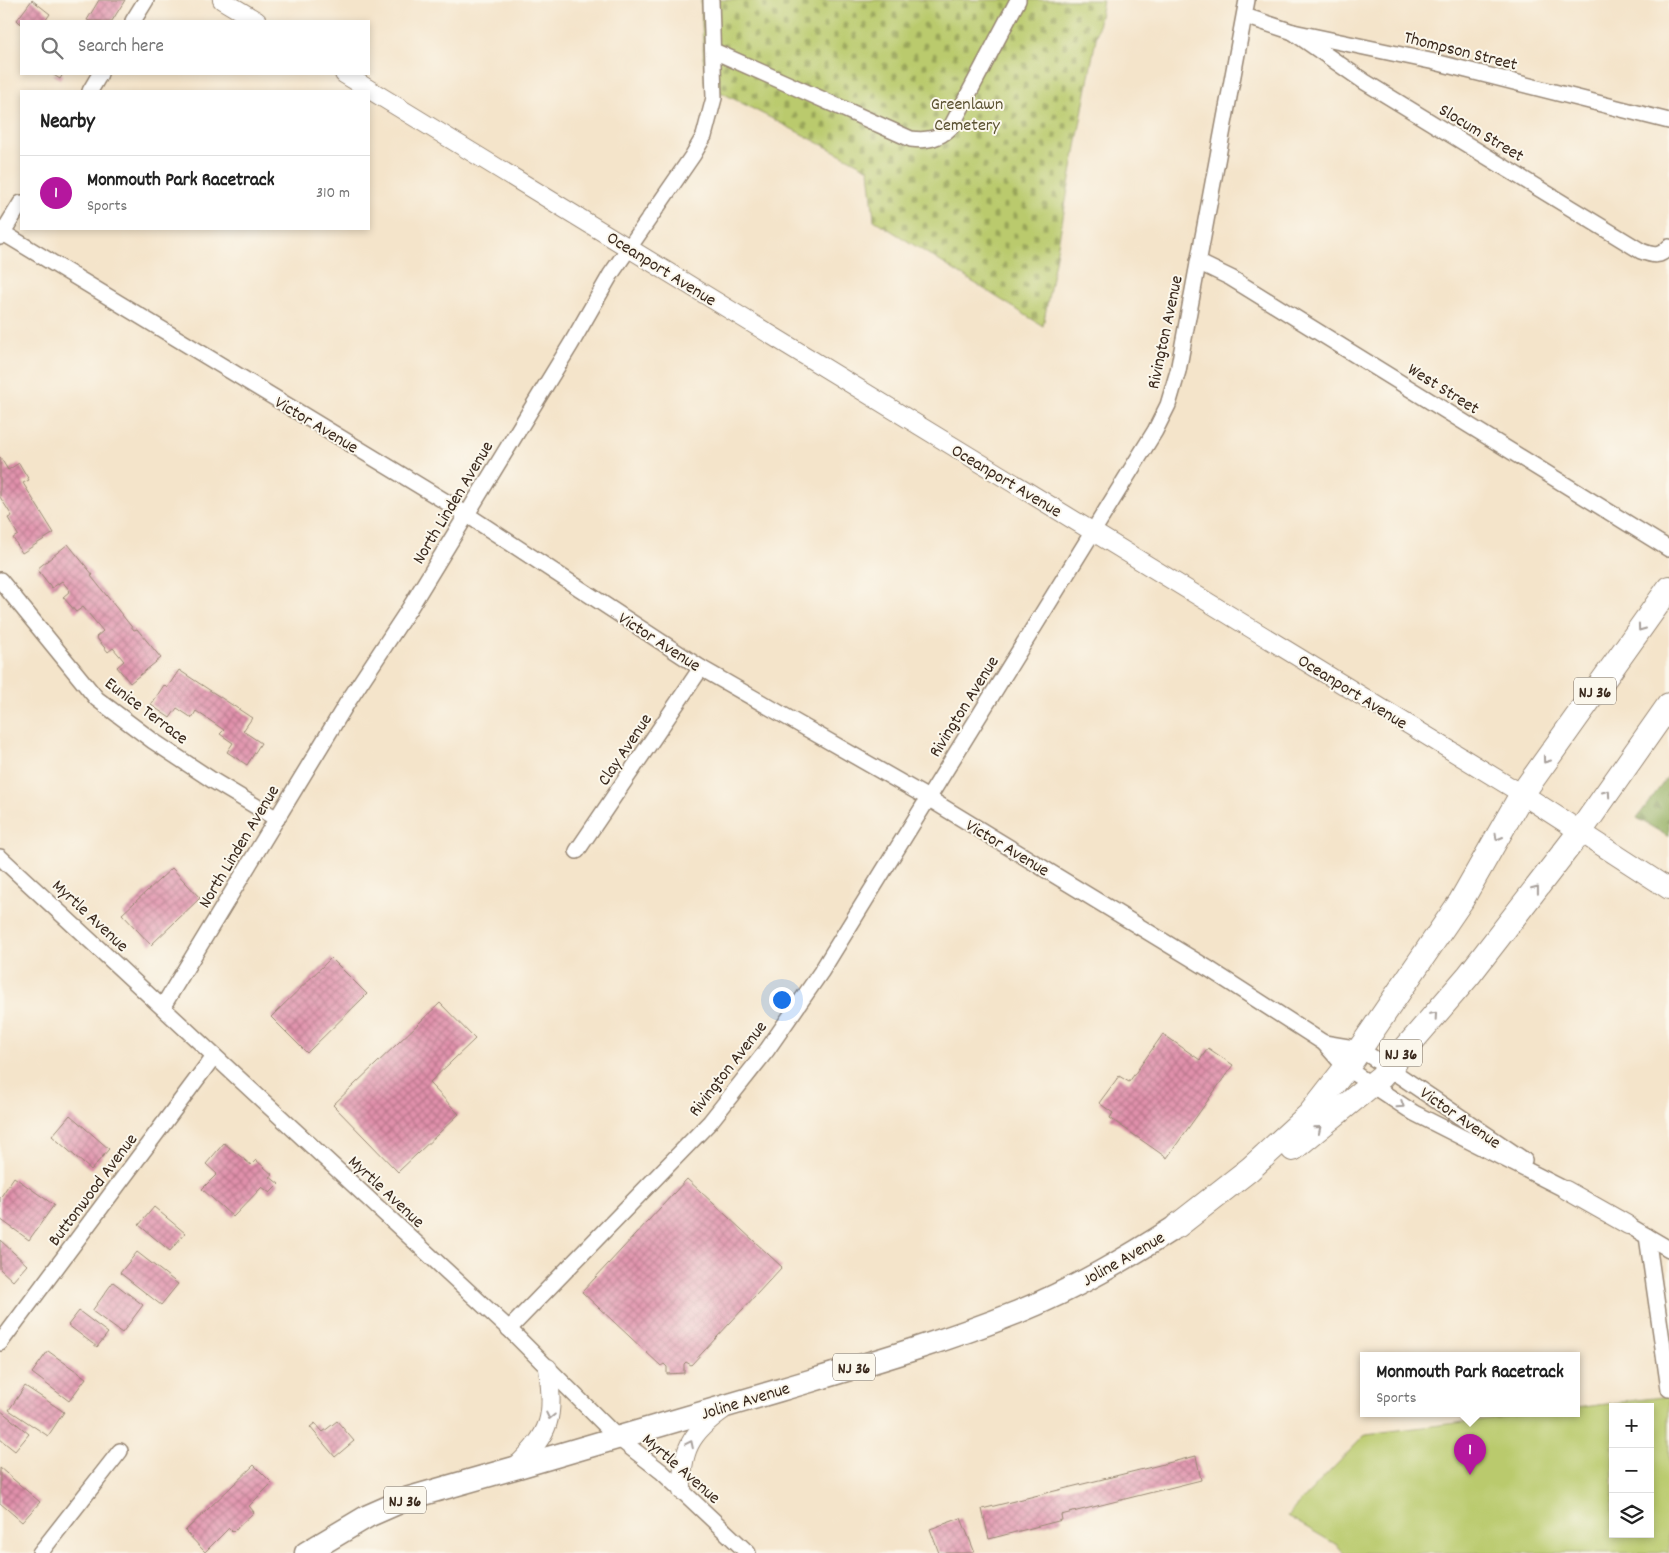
<!DOCTYPE html>
<meta charset="utf-8">
<style>
body{margin:0;font-family:Dekko,sans-serif;background:#f6f6f6;color:#222}
.controls{position:absolute;right:15px;bottom:15px;display:grid;overflow:hidden;border-radius:0px;box-shadow:0 2px 8px #0003}
.controls button{width:45px;height:45px;display:grid;place-items:center;padding:0;border:0;border-bottom:1px solid #e0e0e0;background:#fff;color:#222;font:25px sans-serif}
.you{position:absolute;left:781px;top:999px;width:18px;height:18px;margin:-12px;border:4px solid #fff;border-radius:50%;background:#1a73e8;box-shadow:0 0 0 8px #1a73e833}
.badge{display:grid;place-items:center;width:32px;height:32px;border-radius:50%;background:#b5179e;color:#fff;font-size:16px;font-weight:700}
.pin{position:absolute;translate:-50% -41px;filter:drop-shadow(0 1px 2px #0008)}
.pin::after{content:'';position:absolute;top:26px;width:18px;height:15px;background:inherit;clip-path:polygon(0 0,100% 0,50% 100%)}
.popup{position:absolute;left:1360px;top:1352px;width:220px;height:65px;box-sizing:border-box;display:grid;place-content:center;border-radius:0px;background:#fff;filter:drop-shadow(0 1px 4px #0005);font-size:16px;white-space:nowrap;color:#767676}
.popup b{font-size:19px;color:#222}
.popup::after{content:'';position:absolute;left:50%;top:100%;margin-left:-10px;border:10px solid transparent;border-top-color:#fff}
.list{margin:0;padding:0;list-style:none}
h2{display:flex;justify-content:space-between;align-items:center;height:65px;margin:0;padding:0 20px;font-size:21px}
h2 small{font-size:16px;font-weight:400;color:#767676}
.list li{display:grid;grid-template-columns:32px 1fr auto;gap:15px;align-items:center;box-sizing:border-box;height:75px;padding:0 20px;border-top:1px solid #e0e0e0}
.list b{display:block;font-size:19px;white-space:nowrap}
.list p{margin:0;font-size:16px;white-space:nowrap;color:#767676}
.list em{font-size:16px;font-style:normal;color:#767676}
.icon{flex:none;width:28px;height:28px;fill:none;stroke:currentColor;stroke-width:2;stroke-linecap:round;stroke-linejoin:round}
.map{position:relative;flex:none;width:1669px;height:1553px;overflow:hidden}
.search{position:absolute;background:#fff;box-shadow:0 2px 8px #0003;left:20px;top:20px;width:350px;height:55px;display:flex;align-items:center;gap:12px;box-sizing:border-box;padding:0 18px;border-radius:0px;color:#767676;font-size:19px}
.panel{position:absolute;background:#fff;box-shadow:0 2px 8px #0003;left:20px;top:90px;width:350px;height:140px;border-radius:0px}
.map>svg:first-child{display:block}
.grass{fill:#baca6d;stroke:#7a7a46;fill-rule:evenodd}
.forest{fill:url(#forest-firs);stroke:#676c3f}
.cemetery{fill:url(#cemetery-stones);stroke:#7a7a46}
.building{fill:url(#building-cross-hatch)}
.lines{fill:none;stroke-linecap:round;stroke-linejoin:round}
.minor-casing{stroke:#988774;stroke-width:18}
.tertiary-casing{stroke:#988774;stroke-width:20}
.secondary-casing{stroke:#988774;stroke-width:22}
.primary-casing{stroke:#988774;stroke-width:25}
.trunk-casing{stroke:#988774;stroke-width:26}
.minor{stroke:#fff;stroke-width:15}
.tertiary{stroke:#fff;stroke-width:18}
.secondary{stroke:#fff;stroke-width:20}
.primary{stroke:#fff;stroke-width:22}
.trunk{stroke:#fff;stroke-width:24}
.oneway{stroke:#a79f9a}
.labels{text-anchor:middle;stroke-width:4;stroke-linejoin:round;paint-order:stroke}
.shield{fill:#fbf7ec;stroke:#75685c;stroke-width:1}
.shield-label{font-size:16px;font-weight:bold;fill:#3b2a1e}
.street-label{font-size:18px;fill:#3b2a1e;stroke:#fbf7ec}
.park-label{font-size:18px;fill:#5b5232;stroke:#fbf7ec}
</style>
<div class="map">
<svg width="1669" height="1553" viewBox="0 0 1669 1553">
<defs>
<pattern id="forest-firs" width="22" height="20" patternUnits="userSpaceOnUse" patternTransform="scale(1.25)"><rect width="22" height="20" fill="#93ae60"/><path d="M5 1l3.5 6h-7zM16 11l3.5 6h-7z" fill="#798e4f"/></pattern>
<pattern id="cemetery-stones" width="16" height="16" patternUnits="userSpaceOnUse" patternTransform="scale(1.25)"><rect width="16" height="16" fill="#baca6d"/><path d="M2 7V4a2 2 0 0 1 4 0v3zM10 15v-3a2 2 0 0 1 4 0v3z" fill="#98a459"/></pattern>
<pattern id="building-cross-hatch" width="8" height="8" patternUnits="userSpaceOnUse" patternTransform="scale(1.25)"><rect width="8" height="8" fill="#e090ab"/><path d="M0 0l8 8M0 8l8-8" fill="none" stroke="#b7768b"/></pattern>
</defs>
<rect width="100%" height="100%" fill="#fbf7ec"/>
<filter id="ink" filterUnits="userSpaceOnUse"><feTurbulence type="fractalNoise" baseFrequency=".02" numOctaves="2"/><feDisplacementMap in="SourceGraphic" scale="10" xChannelSelector="R" yChannelSelector="G"/><feConvolveMatrix kernelMatrix="1 2 1 2 8 2 1 2 1" color-interpolation-filters="sRGB"/></filter>
<filter id="wash" filterUnits="userSpaceOnUse"><feTurbulence type="fractalNoise" baseFrequency=".0096" numOctaves="4" result="noise"/><feDisplacementMap in="SourceGraphic" scale="20" xChannelSelector="R" yChannelSelector="G"/><feGaussianBlur stdDeviation="1.12" result="paint"/><feColorMatrix in="noise" values="0 0 0 0 0 0 0 0 0 0 0 0 0 0 0 0 0 1.4 0 .05"/><feComposite in="paint" operator="in"/></filter>
<g filter="url(#wash)">
<rect width="100%" height="100%" fill="#f4e4ca"/>
<path class="grass" d="M1669 1396V1553H1344L1337 1545 1287 1516 1366 1434 1530 1414H1576V1408ZM1613 1407H1650V1534H1613Z"/>
<polygon class="forest" points="1669,775 1669,837 1637,818"/>
<polygon class="cemetery" points="701,0 1103,0 1043,326 874,220 869,169 705,84"/>
<g id="blocks">
<g class="building">
<polygon points="32,0 50,14 45,21 21,21 21,24 17,20"/>
<polygon points="99,0 125,0 112,21 90,21 87,20"/>
<polygon points="52,74 63,74 60,79"/>
<polygon points="0,457 8,470 19,463 29,480 23,483 54,533 22,553 13,538 18,535 8,518 12,516 0,497"/>
<polygon points="68,544 93,575 91,576 134,630 137,629 161,658 130,683 117,667 124,661 113,648 108,652 96,637 103,631 83,607 76,612 63,597 70,591 62,581 52,588 37,569"/>
<polygon points="179,670 252,718 243,731 261,743 247,765 227,752 233,743 220,734 224,730 196,711 192,718 177,708 170,718 151,705 164,685 167,688"/>
<polygon points="172,868 200,898 151,945 122,914"/>
<polygon points="331,958 367,994 307,1053 271,1017"/>
<polygon points="440,1003 475,1039 429,1083 459,1114 398,1172 333,1105"/>
<polygon points="1163,1034 1200,1060 1208,1048 1233,1065 1167,1158 1110,1118 1113,1113 1099,1103 1119,1076 1129,1082"/>
<polygon points="70,1115 109,1149 91,1170 52,1136"/>
<polygon points="224,1143 251,1165 256,1160 273,1175 270,1177 279,1184 270,1193 262,1187 233,1217 202,1189 217,1174 206,1164"/>
<polygon points="14,1177 54,1205 29,1240 0,1219 0,1198"/>
<polygon points="687,1179 782,1267 691,1365 686,1362 684,1364 684,1373 667,1374 667,1367 664,1364 661,1366 582,1292"/>
<polygon points="154,1207 185,1233 170,1251 139,1225"/>
<polygon points="0,1240 27,1265 13,1281 0,1269"/>
<polygon points="137,1252 178,1284 161,1305 120,1273"/>
<polygon points="113,1282 143,1305 122,1333 92,1311"/>
<polygon points="79,1311 108,1333 97,1347 68,1325"/>
<polygon points="48,1351 86,1378 69,1401 32,1373"/>
<polygon points="25,1386 64,1412 48,1436 9,1410"/>
<polygon points="0,1410 29,1434 15,1451 0,1439"/>
<polygon points="337,1421 354,1441 335,1457 310,1427 315,1423 323,1432"/>
<polygon points="1196,1456 1201,1480 1061,1515 1062,1520 989,1539 982,1509"/>
<polygon points="254,1465 272,1483 249,1506 254,1512 233,1532 229,1528 205,1552 185,1531"/>
<polygon points="0,1468 40,1502 22,1522 0,1503"/>
<polygon points="961,1518 975,1553 939,1553 930,1529"/>
</g>
</g>
</g>
<g filter="url(#ink)">
<use href="#blocks" fill-opacity="0" stroke="#988774" stroke-width="1"/>
<g class="lines">
<defs>
<g id="minor">
<polyline points="1245,16 1293,32 1435,62 1669,121"/>
<polyline points="133,21 146,0"/>
<path d="M1293 32 1365 82 1641 251C1654 256 1660 257 1669 247"/>
<path d="M714 51 911 139C927 141 939 139 951 127L1018 0"/>
<polyline points="90,91 100,74"/>
<polyline points="0,231 466,514 701,668 928,798 1209,969 1324,1043 1346,1068 1414,1113 1566,1190"/>
<polyline points="0,237 21,203"/>
<polyline points="1198,262 1231,278 1669,549"/>
<polyline points="0,580 97,699 153,741 212,780 277,819"/>
<polyline points="577,851 701,668"/>
<polyline points="0,857 509,1329 617,1437 662,1472 748,1553"/>
<polyline points="163,1006 347,703 409,609 571,344 611,274 693,155 704,136 714,98 711,0"/>
<polyline points="1324,1043 1360,1049 1524,1160"/>
<polyline points="1628,1225 1669,1249"/>
<polyline points="1647,1236 1669,1389"/>
<polyline points="509,1329 710,1122 767,1050 821,972 1155,431 1168,405 1178,371 1247,0"/>
<polyline points="0,1343 214,1056"/>
<polyline points="40,1553 120,1451"/>
</g>
<g id="tertiary">
<polyline points="222,0 257,21"/>
<polyline points="344,74 1522,794"/>
<polyline points="1566,1190 1628,1225"/>
<path d="M515 1467C552 1431 554 1419 548 1368"/>
<path d="M682 1491C681 1451 690 1433 723 1410"/>
</g>
<polyline id="secondary" points="1522,794 1669,889"/>
<path id="primary" d="M306 1553 368 1516 409 1498C533 1463 657 1427 780 1390 860 1366 941 1343 1018 1312 1075 1289 1127 1258 1177 1226"/>
<g id="trunk">
<polyline points="1293,1149 1381,1077 1469,975 1579,833 1669,705"/>
<polyline points="1177,1226 1250,1169 1310,1114 1353,1059 1461,901 1522,794 1669,588"/>
</g>
</defs>
<use href="#minor" class="minor-casing"/>
<use href="#tertiary" class="tertiary-casing"/>
<use href="#secondary" class="secondary-casing"/>
<use href="#primary" class="primary-casing"/>
<use href="#trunk" class="trunk-casing"/>
<use href="#minor" class="minor"/>
<use href="#tertiary" class="tertiary"/>
<use href="#secondary" class="secondary"/>
<use href="#primary" class="primary"/>
<use href="#trunk" class="trunk"/>
</g>
<defs><path id="oneway-chevron" d="M-2-3.5L2.5 0L-2 3.5" fill="none" stroke-width="1.6" stroke-linecap="round" stroke-linejoin="round" transform="scale(1.25)"/></defs>
<g class="oneway">
<use href="#oneway-chevron" transform="translate(1641 628) rotate(126)"/>
<use href="#oneway-chevron" transform="translate(1546 760) rotate(126)"/>
<use href="#oneway-chevron" transform="translate(1607 793) rotate(-55)"/>
<use href="#oneway-chevron" transform="translate(1498 837) rotate(120)"/>
<use href="#oneway-chevron" transform="translate(1536 889) rotate(-52)"/>
<use href="#oneway-chevron" transform="translate(1434 1015) rotate(-49)"/>
<use href="#oneway-chevron" transform="translate(1401 1105) rotate(33)"/>
<use href="#oneway-chevron" transform="translate(1318 1129) rotate(-39)"/>
<use href="#oneway-chevron" transform="translate(550 1416) rotate(102)"/>
<use href="#oneway-chevron" transform="translate(690 1444) rotate(-64)"/>
</g>
</g>
<g class="labels">
<g class="shield">
<rect x="1574" y="677.5" width="42" height="27" rx="4"/>
<rect x="1380" y="1039.5" width="42" height="27" rx="4"/>
<rect x="833" y="1353.5" width="42" height="27" rx="4"/>
<rect x="384" y="1486.5" width="42" height="27" rx="4"/>
</g>
<g class="shield-label">
<text x="1595" y="697">NJ 36</text>
<text x="1401" y="1059">NJ 36</text>
<text x="854" y="1373">NJ 36</text>
<text x="405" y="1506">NJ 36</text>
</g>
<g class="street-label">
<text transform="translate(1461 50) rotate(14)" y="6">Thompson Street</text>
<text transform="translate(1482 132) rotate(31)" y="6">Slocum Street</text>
<text transform="translate(662 268) rotate(32)" y="6">Oceanport Avenue</text>
<text transform="translate(1164 332) rotate(-78)" y="6">Rivington Avenue</text>
<text transform="translate(1444 388) rotate(32)" y="6">West Street</text>
<text transform="translate(317 424) rotate(31)" y="6">Victor Avenue</text>
<text transform="translate(1007 480) rotate(31)" y="6">Oceanport Avenue</text>
<text transform="translate(452 502) rotate(-59)" y="6">North Linden Avenue</text>
<text transform="translate(660 641) rotate(33)" y="6">Victor Avenue</text>
<text transform="translate(1353 691) rotate(32)" y="6">Oceanport Avenue</text>
<text transform="translate(963 706) rotate(-58)" y="6">Rivington Avenue</text>
<text transform="translate(147 710) rotate(37)" y="6">Eunice Terrace</text>
<text transform="translate(624 749) rotate(-56)" y="6">Clay Avenue</text>
<text transform="translate(238 846) rotate(-59)" y="6">North Linden Avenue</text>
<text transform="translate(1008 847) rotate(31)" y="6">Victor Avenue</text>
<text transform="translate(91 915) rotate(43)" y="6">Myrtle Avenue</text>
<text transform="translate(727 1068) rotate(-52)" y="6">Rivington Avenue</text>
<text transform="translate(1461 1117) rotate(35)" y="6">Victor Avenue</text>
<text transform="translate(92 1189) rotate(-53)" y="6">Buttonwood Avenue</text>
<text transform="translate(387 1191) rotate(43)" y="6">Myrtle Avenue</text>
<text transform="translate(1123 1258) rotate(-30)" y="6">Joline Avenue</text>
<text transform="translate(745 1400) rotate(-17)" y="6">Joline Avenue</text>
<text transform="translate(682 1468) rotate(41)" y="6">Myrtle Avenue</text>
</g>
<g class="park-label">
<text x="967" y="109">Greenlawn<tspan x="967" dy="21">Cemetery</tspan></text>
</g>
</g>
</svg>
<div class="controls">
<button>+</button>
<button>−</button>
<button><svg class="icon" aria-label="layers" viewBox="0 0 24 24"><path d="M12 4l9 5-9 5-9-5zM3 14l9 5 9-5"/></svg></button>
</div>
<div class="you"></div>
<div class="pin badge" style="left:1470px;top:1475px">1</div>
<div class="popup"><b>Monmouth Park Racetrack</b>Sports</div>
<div class="search"><svg class="icon" aria-label="search" viewBox="0 0 24 24"><circle cx="10" cy="10" r="6"/><path d="M15 15l6 6"/></svg>Search here</div>
<section class="panel">
<h2>Nearby<small></small></h2>
<ul class="list">
<li><span class="badge">1</span><div><b>Monmouth Park Racetrack</b><p>Sports</p></div><em>310 m</em></li>
</ul>
</section>
</div>
